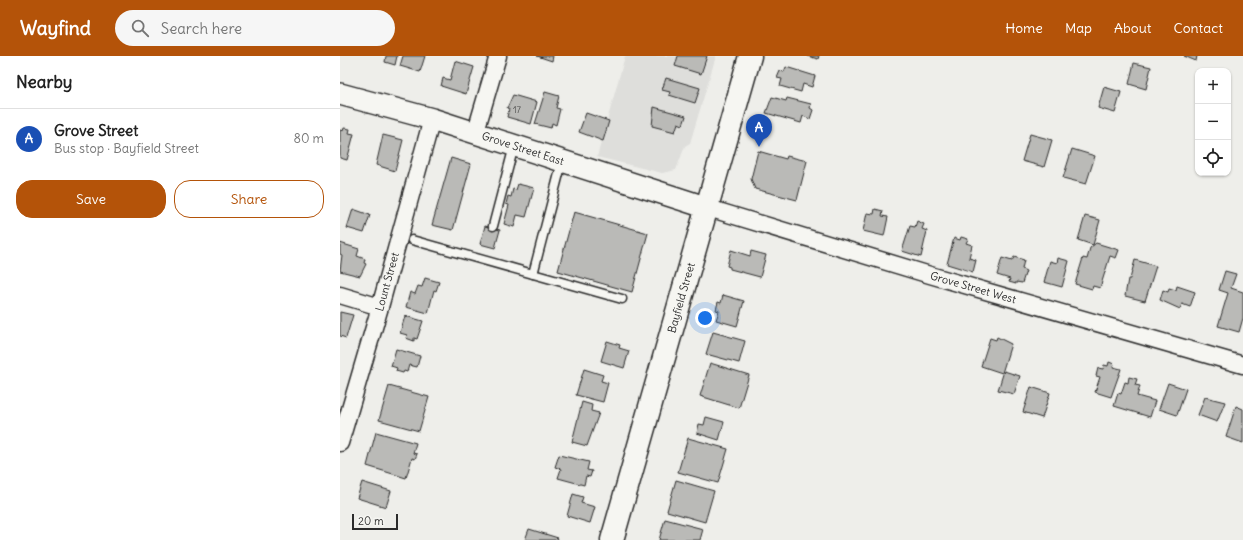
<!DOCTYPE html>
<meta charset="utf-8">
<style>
body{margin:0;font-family:Delius,sans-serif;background:#f6f6f6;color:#222}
.controls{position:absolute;right:12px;top:12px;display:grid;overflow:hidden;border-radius:8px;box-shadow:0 1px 3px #0004}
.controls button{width:36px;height:36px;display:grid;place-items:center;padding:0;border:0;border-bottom:1px solid #e0e0e0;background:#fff;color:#222;font:20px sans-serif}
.scale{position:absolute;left:12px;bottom:10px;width:46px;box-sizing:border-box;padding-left:4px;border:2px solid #2b2b2b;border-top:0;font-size:11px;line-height:14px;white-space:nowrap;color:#2b2b2b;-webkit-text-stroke:3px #f6f6f2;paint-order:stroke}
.you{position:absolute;left:365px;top:262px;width:14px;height:14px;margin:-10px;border:3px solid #fff;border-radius:50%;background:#1a73e8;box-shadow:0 0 0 6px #1a73e833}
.badge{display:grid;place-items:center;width:26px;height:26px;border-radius:50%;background:#b45309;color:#fff;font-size:13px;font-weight:700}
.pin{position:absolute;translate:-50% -33px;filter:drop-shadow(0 1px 2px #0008)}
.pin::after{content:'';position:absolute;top:21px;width:14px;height:12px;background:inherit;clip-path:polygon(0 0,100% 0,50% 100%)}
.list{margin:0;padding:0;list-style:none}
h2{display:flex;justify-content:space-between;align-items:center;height:52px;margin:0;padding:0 16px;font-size:17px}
h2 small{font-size:13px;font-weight:400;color:#767676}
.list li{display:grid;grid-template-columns:26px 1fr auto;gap:12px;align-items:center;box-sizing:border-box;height:60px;padding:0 16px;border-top:1px solid #e0e0e0}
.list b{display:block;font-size:15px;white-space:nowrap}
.list p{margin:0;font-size:13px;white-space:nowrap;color:#767676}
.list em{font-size:13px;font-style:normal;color:#767676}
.actions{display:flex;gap:8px;padding:12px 16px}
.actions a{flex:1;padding:9px 0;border:1px solid #b45309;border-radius:16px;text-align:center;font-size:14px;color:#b45309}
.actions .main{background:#b45309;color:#fff}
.icon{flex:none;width:22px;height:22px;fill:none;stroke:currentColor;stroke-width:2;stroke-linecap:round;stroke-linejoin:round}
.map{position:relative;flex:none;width:903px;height:484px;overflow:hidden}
header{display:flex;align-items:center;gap:24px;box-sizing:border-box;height:56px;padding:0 20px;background:#b45309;color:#fff}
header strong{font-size:19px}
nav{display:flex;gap:22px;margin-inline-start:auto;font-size:14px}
.search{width:280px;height:36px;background:#f6f6f6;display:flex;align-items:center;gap:10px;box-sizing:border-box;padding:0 14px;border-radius:22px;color:#767676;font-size:15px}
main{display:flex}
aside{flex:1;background:#fff}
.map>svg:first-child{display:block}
.built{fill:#dededb}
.building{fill:#babab7;stroke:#2b2b2b}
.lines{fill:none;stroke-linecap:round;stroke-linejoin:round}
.service-casing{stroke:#2b2b2b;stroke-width:11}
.minor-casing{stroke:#2b2b2b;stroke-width:19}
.tertiary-casing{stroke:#2b2b2b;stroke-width:24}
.secondary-casing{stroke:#2b2b2b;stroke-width:25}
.service{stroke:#f6f6f2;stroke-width:8}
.minor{stroke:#f6f6f2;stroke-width:16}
.tertiary{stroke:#f6f6f2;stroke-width:21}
.secondary{stroke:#f6f6f2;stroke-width:22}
.labels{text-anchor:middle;stroke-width:3.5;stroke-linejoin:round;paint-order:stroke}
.number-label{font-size:9px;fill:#4f4f4e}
.street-label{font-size:11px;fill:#2b2b2b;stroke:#f6f6f2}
</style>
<header>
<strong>Wayfind</strong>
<div class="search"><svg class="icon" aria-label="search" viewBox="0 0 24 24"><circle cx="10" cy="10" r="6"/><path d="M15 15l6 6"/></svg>Search here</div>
<nav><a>Home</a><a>Map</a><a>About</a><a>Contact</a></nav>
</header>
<main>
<aside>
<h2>Nearby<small></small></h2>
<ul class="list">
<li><span class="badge" style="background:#1a4fb4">A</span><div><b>Grove Street</b><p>Bus stop · Bayfield Street</p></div><em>80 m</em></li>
</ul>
<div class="actions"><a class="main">Save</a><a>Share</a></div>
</aside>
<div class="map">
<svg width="903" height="484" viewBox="0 0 903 484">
<rect width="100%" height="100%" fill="#eeeeea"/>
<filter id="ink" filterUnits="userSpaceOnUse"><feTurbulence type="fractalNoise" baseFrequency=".025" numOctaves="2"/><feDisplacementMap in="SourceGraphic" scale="8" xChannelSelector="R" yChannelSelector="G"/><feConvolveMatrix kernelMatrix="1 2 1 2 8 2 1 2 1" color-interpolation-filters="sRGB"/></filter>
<g filter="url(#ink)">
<polygon class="built" points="285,0 376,0 350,87 345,90 336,114 322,117 257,101"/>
<g class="building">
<polygon points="46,0 57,0 55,9 45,6"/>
<polygon points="63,0 85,0 80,16 60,10"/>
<polygon points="197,0 213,0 212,5"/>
<polygon points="338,0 367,0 361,18 335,10"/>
<polygon points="467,0 479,0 478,3"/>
<polygon points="844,0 857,0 856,5"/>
<polygon points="115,5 134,11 126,38 101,30 103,22 110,24"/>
<polygon points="794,7 811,11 806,33 789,28"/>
<polygon points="446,11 475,20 472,31 463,28 461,36 440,30 442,23 437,22 440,15 444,16"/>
<polygon points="326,22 360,32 355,47 329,39 330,36 322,34"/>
<polygon points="764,31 781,36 775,57 758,52"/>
<polygon points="205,36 219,40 216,52 220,53 216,69 212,67 211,72 195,68"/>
<polygon points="173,39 197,46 191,68 167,61 169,53 167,52"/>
<polygon points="432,41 446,45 447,42 471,48 470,52 473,54 470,63 463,60 461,67 426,57"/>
<polygon points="314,51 346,60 343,69 338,67 335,76 312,70"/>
<polygon points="246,57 269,65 263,85 239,76"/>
<polygon points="4,72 10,73 9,77 14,78 7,104 0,102 0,74 3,75"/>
<polygon points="690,78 712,84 704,111 682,105"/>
<polygon points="43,79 63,84 55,115 36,109"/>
<polygon points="732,93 755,100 746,128 723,122"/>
<polygon points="418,95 446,103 447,100 467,105 457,144 415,133 411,123"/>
<polygon points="111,102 131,108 113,174 92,169"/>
<polygon points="178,128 194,132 186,161 177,159 174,171 164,168 169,149 166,148 168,140 171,141 173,133 176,134"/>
<polygon points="13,153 30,159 24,177 7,172"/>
<polygon points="535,153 543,155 542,160 548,161 544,180 523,175 527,157 534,158"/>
<polygon points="234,156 308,177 292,236 218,215"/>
<polygon points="745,160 760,164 753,189 738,184"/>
<polygon points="577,165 584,168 582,173 587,175 581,201 562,195 570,170 575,171"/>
<polygon points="145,170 160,174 155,192 140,188"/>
<polygon points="621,181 628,183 626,187 632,189 629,202 636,204 633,216 607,208 614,182 620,184"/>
<polygon points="0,187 19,193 17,200 25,203 24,207 26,208 20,220 0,215 2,199 0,198"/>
<polygon points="756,187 779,194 776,202 770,200 760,232 753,230 752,233 735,228 743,202 747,203 750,192"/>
<polygon points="391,194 410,200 411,195 426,199 420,221 390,213 390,211 387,210"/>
<polygon points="674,201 684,204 682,213 686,215 682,227 676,226 676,228 669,226 670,223 657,219 662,202 672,205"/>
<polygon points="718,202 729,205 722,231 704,226 710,205 717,207"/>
<polygon points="795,204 816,210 805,245 785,240 788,223 790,223"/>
<polygon points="885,215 896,218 891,232 903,236 903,262 899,276 878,270 888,237 879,234"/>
<polygon points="85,222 99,226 96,235 94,234 88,257 66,251 70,236 75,238 78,230 82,231"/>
<polygon points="837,230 855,236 850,251 842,248 840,253 820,244 823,234 828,236 829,232 836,234"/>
<polygon points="383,239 404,245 397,270 376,264 379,255 376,254 378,246 381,247"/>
<polygon points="0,256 13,259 6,282 0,280"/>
<polygon points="65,260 83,265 77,283 74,282 74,285 66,282 67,279 60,277"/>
<polygon points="373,276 405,285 399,307 366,298"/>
<polygon points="657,281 671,288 662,317 641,310 650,282 656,284"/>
<polygon points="267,285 280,289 279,292 289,295 284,312 261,305"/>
<polygon points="56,293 80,300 77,311 69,309 67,316 64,315 63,317 56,315 57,312 51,310"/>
<polygon points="769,306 774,308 773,311 781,313 771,341 755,336 760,321 756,320 758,312 763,313 764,309 768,310"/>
<polygon points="370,307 409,319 399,352 360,340"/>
<polygon points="244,313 263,319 261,325 268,327 263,346 236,339"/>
<polygon points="664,315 680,320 674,338 658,334"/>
<polygon points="789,321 797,323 795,329 800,330 797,340 815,345 810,361 774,350 778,337 781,338 785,326 788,327"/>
<polygon points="828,327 846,333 837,359 819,353"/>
<polygon points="49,330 89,341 79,375 39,364"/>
<polygon points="691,331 710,337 702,362 683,356"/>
<polygon points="865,341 885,346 877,366 858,359"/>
<polygon points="242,346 252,349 251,355 259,357 247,390 232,386"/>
<polygon points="896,350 903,353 903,387 886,381"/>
<polygon points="366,361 384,366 379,384 357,377 359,368 364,369"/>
<polygon points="36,376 76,387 73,397 77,398 75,403 72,402 66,422 27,410"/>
<polygon points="348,382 388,393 378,427 338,416"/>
<polygon points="219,399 249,406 247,414 252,415 250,421 246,420 244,429 218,422 221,413 215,411"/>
<polygon points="336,424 374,435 365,466 327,455"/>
<polygon points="22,426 51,435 46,451 17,442"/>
<polygon points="233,438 243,441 241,447 255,451 250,467 227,460"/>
<polygon points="325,463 363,473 360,484 319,484"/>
<polygon points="189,473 218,482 217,484 185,484"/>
</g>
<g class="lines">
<defs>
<g id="service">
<polyline points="222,106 193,218 282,243"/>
<polyline points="153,170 174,90"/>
<polyline points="72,184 193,218"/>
</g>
<g id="minor">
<polyline points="135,78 158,0"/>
<path id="s1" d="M365 151 590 219 903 309"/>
<polyline points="0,239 40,251"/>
<path id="s2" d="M0 387 40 251 92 63"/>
</g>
<g id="tertiary">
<path id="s3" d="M0 38 92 63 365 151"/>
</g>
<g id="secondary">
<path id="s4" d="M272 484 410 0"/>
</g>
</defs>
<use href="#service" class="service-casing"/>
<use href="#minor" class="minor-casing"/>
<use href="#tertiary" class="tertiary-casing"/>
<use href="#secondary" class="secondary-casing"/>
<use href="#service" class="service"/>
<use href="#minor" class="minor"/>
<use href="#tertiary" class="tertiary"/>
<use href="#secondary" class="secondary"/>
</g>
</g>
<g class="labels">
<g class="number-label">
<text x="177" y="57">17</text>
</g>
<g class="street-label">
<text dy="4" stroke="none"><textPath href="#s3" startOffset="191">Grove Street East</textPath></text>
<text dy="4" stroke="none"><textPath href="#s2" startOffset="168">Lount Street</textPath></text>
<text dy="4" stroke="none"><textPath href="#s1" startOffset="280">Grove Street West</textPath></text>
<text dy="4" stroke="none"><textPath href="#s4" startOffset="252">Bayfield Street</textPath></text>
</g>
</g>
</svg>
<div class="controls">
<button>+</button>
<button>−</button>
<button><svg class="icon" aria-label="locate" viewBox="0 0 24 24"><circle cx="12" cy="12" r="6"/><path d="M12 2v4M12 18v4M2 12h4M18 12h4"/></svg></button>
</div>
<div class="scale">20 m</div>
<div class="you"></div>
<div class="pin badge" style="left:419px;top:91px;background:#1a4fb4">A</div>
</div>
</main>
